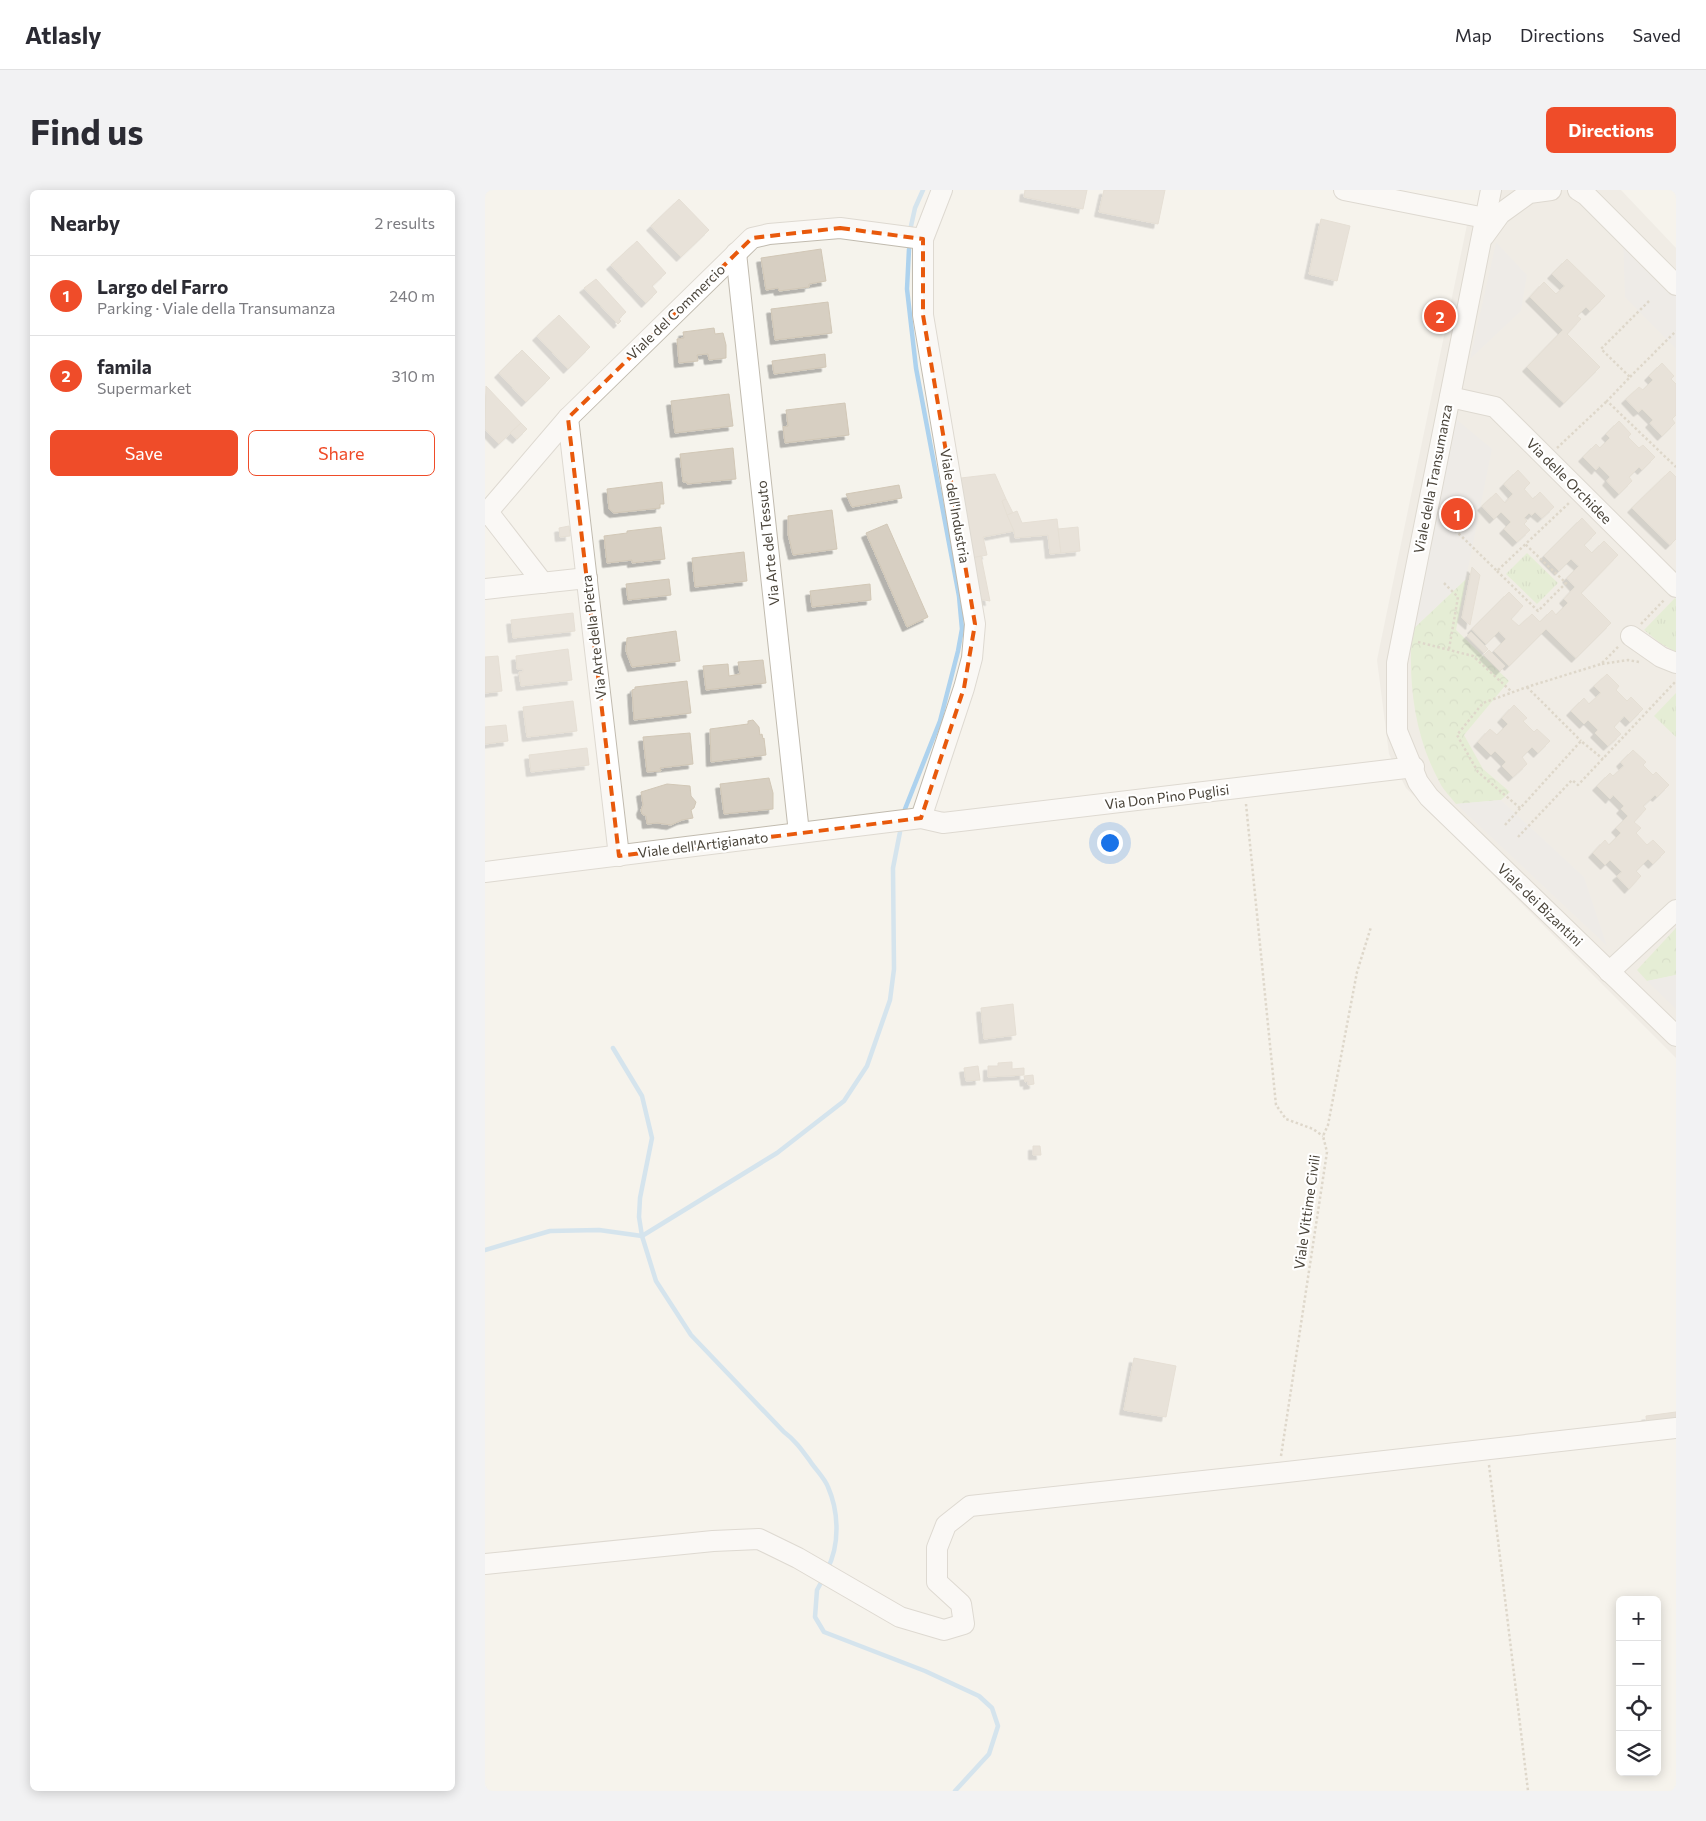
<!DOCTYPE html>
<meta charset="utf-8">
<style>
body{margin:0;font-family:Commissioner,sans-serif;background:#f2f2f3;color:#2b2b33}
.controls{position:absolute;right:15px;bottom:15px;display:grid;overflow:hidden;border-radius:8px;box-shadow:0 2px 12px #0003}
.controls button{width:45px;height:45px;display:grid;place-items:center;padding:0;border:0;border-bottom:1px solid #e1e1e2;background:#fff;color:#2b2b33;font:25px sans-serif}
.you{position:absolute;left:624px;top:652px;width:18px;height:18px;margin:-12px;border:4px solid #fff;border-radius:50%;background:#1a73e8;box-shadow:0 0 0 8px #1a73e833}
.badge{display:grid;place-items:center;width:32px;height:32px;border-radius:50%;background:#ef4c29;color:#fff;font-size:16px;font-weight:700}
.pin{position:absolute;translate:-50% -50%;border:2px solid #fff;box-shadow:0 1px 5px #0006}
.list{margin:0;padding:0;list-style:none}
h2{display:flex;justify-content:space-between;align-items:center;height:65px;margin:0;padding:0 20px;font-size:21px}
h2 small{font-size:16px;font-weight:400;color:#7c7c81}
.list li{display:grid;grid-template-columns:32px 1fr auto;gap:15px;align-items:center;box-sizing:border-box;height:80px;padding:0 20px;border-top:1px solid #e1e1e2}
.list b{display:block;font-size:19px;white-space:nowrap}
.list p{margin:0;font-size:16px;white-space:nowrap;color:#7c7c81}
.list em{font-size:16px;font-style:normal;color:#7c7c81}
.actions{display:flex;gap:10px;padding:15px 20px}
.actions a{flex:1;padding:11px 0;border:1px solid #ef4c29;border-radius:8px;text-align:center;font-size:18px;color:#ef4c29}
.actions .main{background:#ef4c29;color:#fff}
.icon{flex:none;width:28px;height:28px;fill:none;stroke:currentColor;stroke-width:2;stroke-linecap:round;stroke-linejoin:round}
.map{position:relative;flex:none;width:1191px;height:1601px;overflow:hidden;border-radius:8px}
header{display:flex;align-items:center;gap:30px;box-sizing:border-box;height:70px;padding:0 25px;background:#fff;border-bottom:1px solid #e1e1e2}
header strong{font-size:24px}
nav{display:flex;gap:28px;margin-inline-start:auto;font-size:18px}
.intro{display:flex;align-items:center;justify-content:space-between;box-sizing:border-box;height:120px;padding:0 30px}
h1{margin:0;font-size:35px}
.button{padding:12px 22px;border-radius:8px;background:#ef4c29;color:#fff;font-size:18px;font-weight:700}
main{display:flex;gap:30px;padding:0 30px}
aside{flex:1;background:#fff;border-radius:8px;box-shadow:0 2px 12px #0003}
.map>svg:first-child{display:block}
.residential{fill:#e9e5db}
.grass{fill:url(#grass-tufts)}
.park{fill:url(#park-crowns)}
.parking{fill:#e5e3e0}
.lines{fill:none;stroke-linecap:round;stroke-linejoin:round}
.stream{stroke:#add2ee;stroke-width:4.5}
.building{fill:#d7cfc2;stroke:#d1c7b6;filter:url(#shadow)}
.minor-casing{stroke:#c1bbaf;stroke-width:22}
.path{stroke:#c2b7a1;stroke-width:2.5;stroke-dasharray:2.5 2.5;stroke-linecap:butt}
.minor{stroke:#fff;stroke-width:20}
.marked{fill:none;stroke:#e8590c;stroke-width:4;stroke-dasharray:10 6;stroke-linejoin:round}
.labels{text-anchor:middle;stroke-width:4.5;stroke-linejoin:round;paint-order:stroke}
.street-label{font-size:14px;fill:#4a443a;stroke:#fff}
</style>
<header>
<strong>Atlasly</strong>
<nav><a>Map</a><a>Directions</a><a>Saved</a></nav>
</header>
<div class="intro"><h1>Find us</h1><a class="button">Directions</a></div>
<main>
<aside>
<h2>Nearby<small>2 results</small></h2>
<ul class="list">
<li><span class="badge">1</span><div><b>Largo del Farro</b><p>Parking · Viale della Transumanza</p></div><em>240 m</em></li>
<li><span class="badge">2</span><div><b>famila</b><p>Supermarket</p></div><em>310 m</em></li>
</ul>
<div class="actions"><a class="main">Save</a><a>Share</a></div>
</aside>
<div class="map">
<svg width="1191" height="1601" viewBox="0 0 1191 1601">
<defs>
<pattern id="grass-tufts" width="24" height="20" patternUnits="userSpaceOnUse" patternTransform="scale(1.25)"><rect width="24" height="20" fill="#d1e7b8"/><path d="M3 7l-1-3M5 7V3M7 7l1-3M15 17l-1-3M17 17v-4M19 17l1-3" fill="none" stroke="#b5c79f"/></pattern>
<pattern id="park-crowns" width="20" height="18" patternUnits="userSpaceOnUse" patternTransform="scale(1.25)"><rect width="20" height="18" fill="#d1e7b8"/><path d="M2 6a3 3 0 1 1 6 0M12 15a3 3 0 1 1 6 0" fill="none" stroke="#b5c79f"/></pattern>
<filter id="shadow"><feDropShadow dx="-4.5" dy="4.5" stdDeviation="0" flood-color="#0004"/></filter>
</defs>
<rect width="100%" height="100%" fill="#f5f3ec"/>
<polygon class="residential" points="1010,0 1136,0 1191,58 1191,868 921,598 904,564 892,470 983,30"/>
<g class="grass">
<polygon points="1042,363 1073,393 1052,414 1021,384"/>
<polygon points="1190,408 1191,409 1191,462 1175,453 1159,440"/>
<polygon points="1191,503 1191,547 1169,526"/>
</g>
<g class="park">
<path d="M981 389 971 440 1024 491 979 545 998 579 1025 602 1016 610 971 614C966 607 959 601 955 593 929 546 923 492 927 440Z"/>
<polygon points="1191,738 1191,785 1162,791 1152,780"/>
</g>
<g class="parking">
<polygon points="1138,51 1191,104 1191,159 1140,107"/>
<polygon points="1011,52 1042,85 1036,121 985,169"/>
<polygon points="970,228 1007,259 981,389 927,440"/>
<polygon points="1016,610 1099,687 1122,756 971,614"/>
<polygon points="1191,785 1191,819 1162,791"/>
</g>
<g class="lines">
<g class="stream">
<polyline points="426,36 430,18 438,0"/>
<polyline points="420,619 455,531 473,461 477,439 474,406 431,178 422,99 424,59"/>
<path d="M128 858 157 906 167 948 155 1008 154 1027 157 1046 171 1091 206 1145 299 1242C310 1250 317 1260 325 1271 330 1279 339 1287 343 1297 354 1322 355 1355 342 1380"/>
<polyline points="0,1060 65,1041 114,1040 157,1046 292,963 359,911 382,876 405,810 409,779 408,678 415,642"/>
<polyline points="338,1389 332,1400 330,1427 339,1442 440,1481 494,1506 507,1518 513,1536 504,1564 470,1601"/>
</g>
</g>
<g class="building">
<polygon points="540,0 602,0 598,19 539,7"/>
<polygon points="619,0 680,0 673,34 614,22"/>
<polygon points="194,9 224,40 196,67 166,36"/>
<polygon points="836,29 865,36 852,91 824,84"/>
<polygon points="152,51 181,83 167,96 172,102 161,113 126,75"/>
<polygon points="336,59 341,91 324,94 324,97 294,101 293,98 281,100 276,68"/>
<polygon points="1082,69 1120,106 1105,121 1101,117 1092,126 1096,129 1082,144 1115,177 1079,213 1042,177 1078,140 1045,107 1059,92 1071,104 1080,96 1067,84"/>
<polygon points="111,89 141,122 134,129 136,131 133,134 99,98"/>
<polygon points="343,112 347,143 290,150 286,119"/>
<polygon points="74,125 105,157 83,179 52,146"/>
<polygon points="229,138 230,144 238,143 241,155 241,168 224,170 223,164 212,165 213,171 194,173 192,149 199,148 198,142"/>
<polygon points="37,160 65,188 41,212 14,183"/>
<polygon points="340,164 341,177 289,184 287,171"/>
<polygon points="1177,173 1189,186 1186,189 1191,194 1191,225 1187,229 1190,233 1177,246 1165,233 1168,230 1157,219 1153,222 1141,209 1154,197 1158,200 1168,190 1164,186"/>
<polygon points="1,196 36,233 14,254 0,239"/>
<polygon points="244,204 248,236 190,243 186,211"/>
<polygon points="360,213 364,245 300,253 298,237 303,236 301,220"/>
<polygon points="1134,231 1146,244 1143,247 1154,258 1158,255 1170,267 1157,280 1154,277 1144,287 1147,291 1134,304 1122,291 1125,287 1114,276 1111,280 1098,267 1111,254 1115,258 1125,248 1121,244"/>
<polygon points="36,233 42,239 32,249 25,243"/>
<polygon points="248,258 251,289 202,294 202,292 198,292 195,264"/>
<polygon points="1033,280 1045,293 1039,299 1048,309 1055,302 1069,317 1057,328 1050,322 1047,325 1044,323 1039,328 1042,331 1039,334 1045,340 1032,352 1019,339 1026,332 1016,322 1009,329 997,316 1011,303 1020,313 1028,304 1019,294"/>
<polygon points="1185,281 1191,287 1191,349 1185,355 1147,318"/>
<polygon points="510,284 521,309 517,311 529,341 498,347 502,365 487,368 476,288"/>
<polygon points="177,292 179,314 175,314 175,318 129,323 124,319 122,299"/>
<polygon points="414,295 417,308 367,317 361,304"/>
<polygon points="521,309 528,323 522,325 517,311"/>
<polygon points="347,320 352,359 308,365 303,344 303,326"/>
<polygon points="532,321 537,333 572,329 576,363 565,364 563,345 530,348 529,341 522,325"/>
<polygon points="1097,328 1111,343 1099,355 1107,363 1119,351 1133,365 1096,403 1126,433 1091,468 1061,439 1024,476 1009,461 1021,449 1014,441 1001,454 987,439 1024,402 1038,416 1026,429 1034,436 1047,424 1055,432 1067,420 1071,425 1083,413 1079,409 1090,397 1082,388 1094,376 1086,369 1074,381 1059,366"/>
<polygon points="402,334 443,427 422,437 381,343"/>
<polygon points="84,336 85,346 75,347 74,338"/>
<polygon points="176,337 180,369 147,373 147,370 122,373 119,346 142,343 142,341"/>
<polygon points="593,337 595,361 576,363 573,339"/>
<polygon points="259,362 262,391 210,397 207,368"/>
<polygon points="496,366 505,411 494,409 487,368"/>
<polygon points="987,377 995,385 985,435 977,428"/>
<polygon points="184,389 186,405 143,410 141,394"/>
<polygon points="385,394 386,410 327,417 325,401"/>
<polygon points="88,423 90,441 28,448 26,430"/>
<polygon points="191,441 195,471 147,477 141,461 142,448"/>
<polygon points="986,442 1003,459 999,463 982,446"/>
<polygon points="83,459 87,490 36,496 34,482 38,482 38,479 32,479 31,466"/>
<polygon points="1004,460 1020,476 1015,481 999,465"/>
<polygon points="13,466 17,501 0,503 0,467"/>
<polygon points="278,470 281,493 221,500 218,476 243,474 244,486 255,484 253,472"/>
<polygon points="1122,484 1134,496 1131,500 1142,511 1146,507 1158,519 1145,532 1139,526 1129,537 1136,544 1123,556 1110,543 1113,540 1103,530 1099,534 1086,521 1099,508 1104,514 1116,503 1109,496"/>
<polygon points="202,491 206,523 149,530 147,500 150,499 150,497"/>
<polygon points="88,511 92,541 42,547 38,517"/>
<polygon points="1029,515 1042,528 1038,531 1049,542 1052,539 1065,551 1053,563 1047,557 1037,567 1042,574 1028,587 1017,576 1021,572 1010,561 1006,565 993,552 1005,539 1012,545 1023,534 1017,528"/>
<polygon points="268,530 274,537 275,545 277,544 278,549 279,548 281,565 226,572 225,539 263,534 263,531"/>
<polygon points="21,535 23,551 0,554 0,537"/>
<polygon points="205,543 208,574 175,578 176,581 162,582 158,547"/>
<polygon points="102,558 104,575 46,582 44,565"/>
<polygon points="1148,560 1161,572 1158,575 1168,585 1171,582 1184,595 1172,607 1170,605 1158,616 1161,619 1149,632 1156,638 1151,643 1162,655 1168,650 1180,662 1168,674 1163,669 1151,681 1156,686 1144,699 1132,686 1137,682 1125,670 1120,675 1108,663 1120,650 1124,655 1136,643 1131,638 1143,626 1136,619 1139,616 1128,605 1125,609 1112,596 1125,583 1128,586 1139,576 1136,572"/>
<polygon points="284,588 288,603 288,619 239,624 235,594"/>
<polygon points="182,594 205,596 206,606 211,612 209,618 206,620 208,628 197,630 186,635 172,633 162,634 161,626 157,624 156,620 158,615 156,602"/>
<polygon points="528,814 531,845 499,849 496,818"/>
<polygon points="527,872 527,879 539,878 539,885 503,887 503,876 513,876 513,873"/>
<polygon points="493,876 495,890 481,891 479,878"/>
<polygon points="548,885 549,894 543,895 543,891 540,892 539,886"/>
<polygon points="548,956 555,956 556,965 548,965"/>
<polygon points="649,1168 691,1176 681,1227 639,1220"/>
<polygon points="1191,1222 1191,1233 1162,1237 1161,1226"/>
</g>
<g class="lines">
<defs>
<g id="minor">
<polyline points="859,0 1000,28"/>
<polyline points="1006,0 912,473 912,541 933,592 944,607 1191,846"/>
<polyline points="1093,0 1101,5 1191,95"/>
<polyline points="999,46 1015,24 1044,3 1066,0"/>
<polyline points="251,63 314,643"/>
<polyline points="965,207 1010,217 1191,397"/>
<polyline points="83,228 134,666"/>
<polyline points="3,322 58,393"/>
<polyline points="0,325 83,228 267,48 284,44 355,38 438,49"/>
<polyline points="0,399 102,388"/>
<polyline points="1146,446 1176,467 1191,473"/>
<polyline points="436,628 479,498 487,468 490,434 438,125 438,49 457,0"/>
<polyline points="0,682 436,628 458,633 929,577"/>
<polyline points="1124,782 1191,720"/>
<polyline points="0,1374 228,1351 274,1349 313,1368 415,1427 459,1440 479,1434 476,1414 452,1392 452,1358 461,1335 485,1316 793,1283 1191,1238"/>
</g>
</defs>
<use href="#minor" class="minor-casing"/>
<g class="path">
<polyline points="1164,111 1116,159 1145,187 1122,211 1191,277"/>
<polyline points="1145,187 1191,141"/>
<polyline points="1072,258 1122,211"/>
<polyline points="970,340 1012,381 1084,313"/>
<polyline points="1012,381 1053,421 1081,393 1040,354"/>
<polyline points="959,393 973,407 964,459"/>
<polyline points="1156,434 1180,409"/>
<polyline points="933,452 988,466 1027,502"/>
<polyline points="1117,474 1143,470 1154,472"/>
<polyline points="1042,497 1096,551"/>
<polyline points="761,614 791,915 801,929 828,939 838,946"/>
<polyline points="1035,618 993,582 972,545 998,513 1042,497 1116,474 1134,456"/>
<polyline points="1020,635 1096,551 1118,569"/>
<polyline points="1033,647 1087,590 1093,595 1191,491"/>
<polyline points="796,1266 842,962 838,946 843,935 872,782 886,737"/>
<polyline points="1004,1275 1043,1601"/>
</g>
<use href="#minor" class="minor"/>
</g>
<path d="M0 0H1191V1601H0ZM355 38 438 49V125L490 434 479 498 436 628 134 666 83 228 267 48Z" fill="#f5f3ec" fill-opacity=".55" fill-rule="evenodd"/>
<path class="marked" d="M355 38 438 49V125L490 434 479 498 436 628 134 666 83 228 267 48Z"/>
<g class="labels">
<g class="street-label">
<text transform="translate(191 122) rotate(-44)" y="5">Viale del Commercio</text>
<text transform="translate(948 289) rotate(-79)" y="5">Viale della Transumanza</text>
<text transform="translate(1084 291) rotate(45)" y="5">Via delle Orchidee</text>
<text transform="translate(470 316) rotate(80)" y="5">Viale dell'Industria</text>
<text transform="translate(283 353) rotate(-96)" y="5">Via Arte del Tessuto</text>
<text transform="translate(109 447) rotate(-97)" y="5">Via Arte della Pietra</text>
<text transform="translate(682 607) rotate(-7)" y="5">Via Don Pino Puglisi</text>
<text transform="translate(218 655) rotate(-7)" y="5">Viale dell'Artigianato</text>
<text transform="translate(1055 715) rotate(44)" y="5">Viale dei Bizantini</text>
<text transform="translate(822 1022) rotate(-82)" y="5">Viale Vittime Civili</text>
</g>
</g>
</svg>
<div class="controls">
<button>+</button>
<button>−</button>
<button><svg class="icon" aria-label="locate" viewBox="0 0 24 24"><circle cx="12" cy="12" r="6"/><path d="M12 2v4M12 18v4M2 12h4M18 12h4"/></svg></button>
<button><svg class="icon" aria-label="layers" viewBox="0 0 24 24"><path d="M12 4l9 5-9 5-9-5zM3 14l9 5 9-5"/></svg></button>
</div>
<div class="you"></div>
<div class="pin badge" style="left:972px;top:324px">1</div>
<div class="pin badge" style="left:955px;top:126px">2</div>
</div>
</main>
